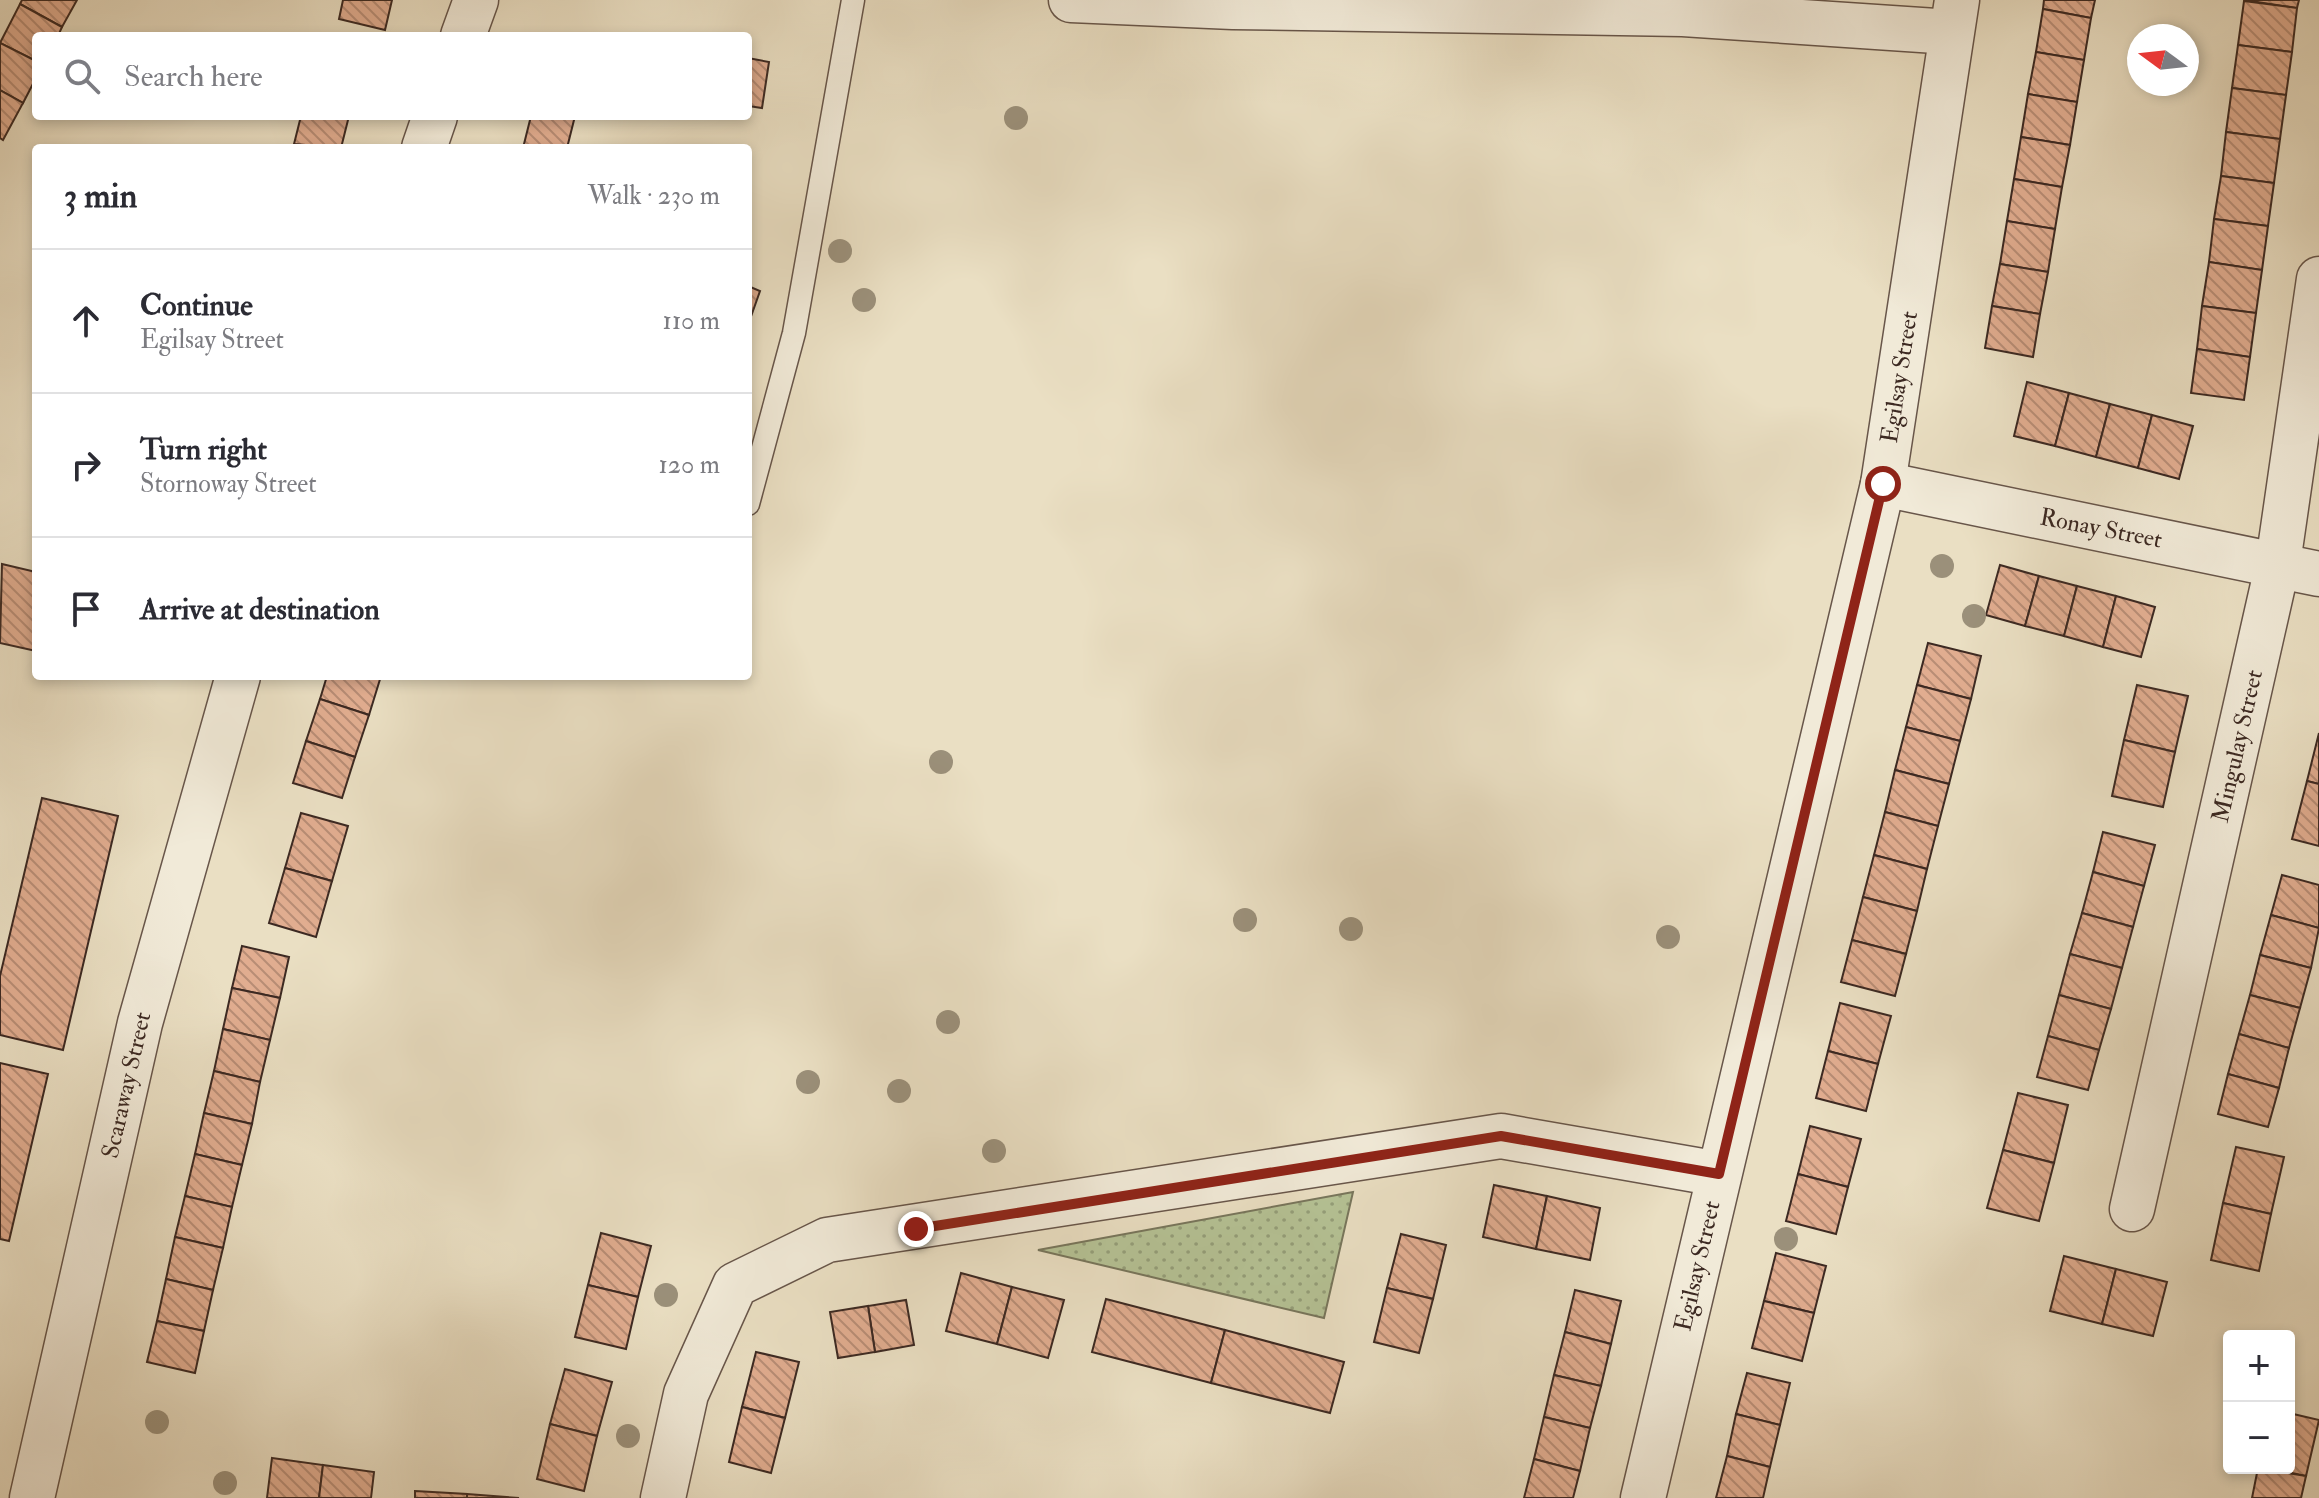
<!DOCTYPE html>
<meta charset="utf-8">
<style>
body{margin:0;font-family:"IM FELL Double Pica",serif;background:#f7f7f7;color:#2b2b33}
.controls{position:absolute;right:24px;bottom:24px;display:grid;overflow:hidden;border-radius:8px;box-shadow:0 4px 12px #0003}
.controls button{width:72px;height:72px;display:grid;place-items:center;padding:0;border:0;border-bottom:2px solid #e1e1e2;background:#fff;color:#2b2b33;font:40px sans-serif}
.compass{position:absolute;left:2127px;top:24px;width:72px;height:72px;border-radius:50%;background:#fff;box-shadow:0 4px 12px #0003;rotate:285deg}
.stop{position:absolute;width:24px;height:24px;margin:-18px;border:6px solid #8f2418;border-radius:50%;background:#fff}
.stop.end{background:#8f2418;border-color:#fff;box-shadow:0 2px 8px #0008}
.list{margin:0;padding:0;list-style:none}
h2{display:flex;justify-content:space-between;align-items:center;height:104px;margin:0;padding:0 32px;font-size:34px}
h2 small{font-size:26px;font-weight:400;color:#7c7c81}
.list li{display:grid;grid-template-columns:52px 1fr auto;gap:24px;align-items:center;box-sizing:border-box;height:144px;padding:0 32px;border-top:2px solid #e1e1e2}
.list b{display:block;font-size:30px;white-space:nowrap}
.list p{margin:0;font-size:26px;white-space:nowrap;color:#7c7c81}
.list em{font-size:26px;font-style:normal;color:#7c7c81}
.icon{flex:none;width:44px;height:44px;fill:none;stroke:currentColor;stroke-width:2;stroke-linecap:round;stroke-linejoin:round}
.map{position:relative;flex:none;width:2319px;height:1498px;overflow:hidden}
.search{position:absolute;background:#fff;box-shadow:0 4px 12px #0003;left:32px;top:32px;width:720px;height:88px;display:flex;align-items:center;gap:20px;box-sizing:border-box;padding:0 28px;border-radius:8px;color:#7c7c81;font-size:30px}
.panel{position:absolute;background:#fff;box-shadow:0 4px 12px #0003;left:32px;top:144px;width:720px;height:536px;border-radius:8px}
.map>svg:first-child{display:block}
.grass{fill:url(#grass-dots);stroke:#78765c;stroke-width:2}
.building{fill:url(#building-back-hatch);stroke:#3c2922;stroke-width:2}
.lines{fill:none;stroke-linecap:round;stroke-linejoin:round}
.lane-casing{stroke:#68564a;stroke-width:25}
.street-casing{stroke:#68564a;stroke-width:47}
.lane{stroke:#f1ead8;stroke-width:22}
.street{stroke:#f1ead8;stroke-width:44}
.tree{fill:#9b907a}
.route{stroke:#8f2418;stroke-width:10}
.labels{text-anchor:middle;stroke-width:6;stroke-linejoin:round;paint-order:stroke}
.street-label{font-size:24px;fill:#3c2922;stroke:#f1ead8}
</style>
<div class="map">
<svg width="2319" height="1498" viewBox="0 0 2319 1498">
<defs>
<pattern id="grass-dots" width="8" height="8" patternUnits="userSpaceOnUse" patternTransform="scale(2)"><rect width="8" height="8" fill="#b5c295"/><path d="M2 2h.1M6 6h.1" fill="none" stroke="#949e79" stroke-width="1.8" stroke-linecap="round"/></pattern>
<pattern id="building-back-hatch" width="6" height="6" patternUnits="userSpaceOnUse" patternTransform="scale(2)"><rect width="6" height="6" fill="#e1ad90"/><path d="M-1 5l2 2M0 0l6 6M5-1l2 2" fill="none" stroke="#b88d75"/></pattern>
</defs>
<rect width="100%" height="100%" fill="#eadfc3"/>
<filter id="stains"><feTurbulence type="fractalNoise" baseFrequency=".0025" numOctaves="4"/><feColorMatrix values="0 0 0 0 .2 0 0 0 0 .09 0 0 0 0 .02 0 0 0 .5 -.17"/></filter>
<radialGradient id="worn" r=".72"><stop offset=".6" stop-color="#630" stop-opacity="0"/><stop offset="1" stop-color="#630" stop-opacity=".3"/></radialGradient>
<polygon class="grass" points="1353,1192 1324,1318 1038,1250"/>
<g class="building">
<polygon points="22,0 77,0 62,27 20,4"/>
<polygon points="343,0 392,0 385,30 339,19"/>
<polygon points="2044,0 2095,0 2091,18 2043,9"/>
<polygon points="2244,0 2299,0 2297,8"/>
<polygon points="2244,1 2297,8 2292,52 2238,45"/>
<polygon points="20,4 62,27 58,36 36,36 36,61 0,43"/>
<polygon points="2043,9 2091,18 2084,60 2036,52"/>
<polygon points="0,43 36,61 36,78 23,103 0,90"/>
<polygon points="2238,45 2292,52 2286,95 2232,88"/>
<polygon points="2036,52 2084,60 2077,102 2028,94"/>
<polygon points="748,58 769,62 762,108 748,106"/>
<polygon points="2232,88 2286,95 2280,139 2226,132"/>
<polygon points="0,90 23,103 3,140 0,138"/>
<polygon points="2028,94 2077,102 2070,145 2021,137"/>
<polygon points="301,116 349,116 341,148 294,144"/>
<polygon points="531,116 575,116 567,148 523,148"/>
<polygon points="2226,132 2280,139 2274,183 2221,176"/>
<polygon points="2021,137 2070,145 2062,187 2014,179"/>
<polygon points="2221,176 2274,183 2268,226 2214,219"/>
<polygon points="2014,179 2062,187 2055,229 2007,221"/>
<polygon points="2214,219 2268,226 2262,270 2209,262"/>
<polygon points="2007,221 2055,229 2048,272 2000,264"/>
<polygon points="2209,262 2262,270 2256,313 2202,306"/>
<polygon points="2000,264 2048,272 2040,314 1992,306"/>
<polygon points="748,286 760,291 748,325"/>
<polygon points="1992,306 2040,314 2033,357 1985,348"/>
<polygon points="2202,306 2256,313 2250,357 2197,349"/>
<polygon points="2197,349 2250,357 2244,400 2191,393"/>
<polygon points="2027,382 2069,393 2055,446 2014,436"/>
<polygon points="2069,393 2110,404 2096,457 2055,446"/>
<polygon points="2110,404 2152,415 2138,468 2096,457"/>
<polygon points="2152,415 2193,426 2179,479 2138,468"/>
<polygon points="2,564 36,572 36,651 0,643"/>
<polygon points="2000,565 2039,576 2025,626 1986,615"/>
<polygon points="2039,576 2077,586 2064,636 2025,626"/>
<polygon points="2077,586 2116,596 2103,647 2064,636"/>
<polygon points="2116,596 2155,607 2141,657 2103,647"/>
<polygon points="1928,643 1981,656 1971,699 1917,685"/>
<polygon points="327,676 381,676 369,715 320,699"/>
<polygon points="1917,685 1971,699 1960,741 1906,727"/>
<polygon points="2137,685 2188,696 2175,752 2124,740"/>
<polygon points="320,699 369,715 355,757 306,741"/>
<polygon points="1906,727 1960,741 1949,784 1895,770"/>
<polygon points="2319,733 2319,784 2307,781"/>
<polygon points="2124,740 2175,752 2163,807 2112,796"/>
<polygon points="306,741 355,757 342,798 293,783"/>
<polygon points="1895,770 1949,784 1938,826 1885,812"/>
<polygon points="2307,781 2319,784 2319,846 2292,839"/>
<polygon points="42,798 118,816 63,1050 0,1035 0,976"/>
<polygon points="1885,812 1938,826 1927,869 1874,855"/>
<polygon points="301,813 348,826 332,881 285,868"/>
<polygon points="2103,832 2155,845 2144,886 2093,872"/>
<polygon points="1874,855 1927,869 1917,911 1863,897"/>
<polygon points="285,868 332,881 316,937 269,923"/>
<polygon points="2093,872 2144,886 2133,927 2082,913"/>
<polygon points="2282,875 2319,885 2319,928 2271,915"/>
<polygon points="1863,897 1917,911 1906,954 1852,940"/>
<polygon points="2082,913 2133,927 2122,968 2070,954"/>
<polygon points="2271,915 2319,928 2311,968 2260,955"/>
<polygon points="1852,940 1906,954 1895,996 1841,982"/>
<polygon points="242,946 289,957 280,998 232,988"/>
<polygon points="2070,954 2122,968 2111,1009 2059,995"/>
<polygon points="2260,955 2311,968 2300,1008 2250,995"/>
<polygon points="232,988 280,998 270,1040 223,1029"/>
<polygon points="2059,995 2111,1009 2099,1050 2048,1036"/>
<polygon points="2250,995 2300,1008 2289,1048 2239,1034"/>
<polygon points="1840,1003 1891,1016 1878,1064 1828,1051"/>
<polygon points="223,1029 270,1040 260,1082 214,1071"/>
<polygon points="2239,1034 2289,1048 2279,1088 2228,1074"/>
<polygon points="2048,1036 2099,1050 2088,1090 2037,1077"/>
<polygon points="1828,1051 1878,1064 1866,1111 1816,1098"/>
<polygon points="0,1063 48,1074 9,1241 0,1239"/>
<polygon points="214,1071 260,1082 252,1124 204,1113"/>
<polygon points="2228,1074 2279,1088 2268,1127 2218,1114"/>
<polygon points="2018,1093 2068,1105 2054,1163 2003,1150"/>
<polygon points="204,1113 252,1124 242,1165 195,1154"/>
<polygon points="1810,1126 1861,1139 1848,1187 1798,1174"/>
<polygon points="2236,1147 2284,1157 2271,1214 2223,1203"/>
<polygon points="2003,1150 2054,1163 2039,1221 1987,1208"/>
<polygon points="195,1154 242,1165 232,1207 185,1196"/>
<polygon points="1798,1174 1848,1187 1836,1234 1786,1221"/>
<polygon points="1494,1185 1547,1196 1536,1249 1483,1237"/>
<polygon points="185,1196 232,1207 223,1248 175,1237"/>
<polygon points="1547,1196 1600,1208 1590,1260 1536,1249"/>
<polygon points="2223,1203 2271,1214 2259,1271 2211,1260"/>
<polygon points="601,1233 651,1246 638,1297 588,1285"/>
<polygon points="1401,1234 1446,1245 1433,1299 1387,1288"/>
<polygon points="175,1237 223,1248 213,1290 166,1279"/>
<polygon points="1776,1253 1826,1266 1814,1313 1764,1301"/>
<polygon points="2064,1256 2116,1269 2102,1324 2050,1311"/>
<polygon points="2116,1269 2167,1282 2153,1336 2102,1324"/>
<polygon points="961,1273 1012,1287 997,1344 946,1331"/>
<polygon points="166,1279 213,1290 204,1331 157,1321"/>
<polygon points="588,1285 638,1297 626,1349 575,1337"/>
<polygon points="1012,1287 1064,1300 1048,1358 997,1344"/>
<polygon points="1387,1288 1433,1299 1419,1353 1374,1342"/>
<polygon points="1575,1290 1621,1301 1611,1344 1565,1332"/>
<polygon points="1106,1299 1225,1330 1211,1383 1092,1352"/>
<polygon points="906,1300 914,1345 875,1352 868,1306"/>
<polygon points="1764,1301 1814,1313 1802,1361 1752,1348"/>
<polygon points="868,1306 875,1352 838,1358 830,1312"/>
<polygon points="157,1321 204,1331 195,1373 147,1362"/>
<polygon points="1225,1330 1344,1362 1330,1413 1211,1383"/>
<polygon points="1565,1332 1611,1344 1601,1386 1554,1375"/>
<polygon points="756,1352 799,1362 785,1418 742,1407"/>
<polygon points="565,1369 612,1382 597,1436 550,1424"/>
<polygon points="1747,1373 1790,1383 1780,1425 1736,1414"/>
<polygon points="1554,1375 1601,1386 1590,1428 1544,1417"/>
<polygon points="742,1407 785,1418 771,1473 729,1462"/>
<polygon points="2289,1413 2319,1420 2306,1476 2269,1468 2289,1468"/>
<polygon points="1736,1414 1780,1425 1770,1467 1727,1456"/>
<polygon points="1544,1417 1590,1428 1580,1471 1534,1459"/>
<polygon points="550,1424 597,1436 584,1491 537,1479"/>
<polygon points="1727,1456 1770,1467 1763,1498 1716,1498"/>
<polygon points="272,1458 323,1465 319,1498 267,1498"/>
<polygon points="1534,1459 1580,1471 1573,1498 1524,1498"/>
<polygon points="323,1465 374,1472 371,1498 319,1498"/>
<polygon points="2258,1468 2306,1476 2301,1498 2252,1498"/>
<polygon points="415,1491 467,1494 467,1498 415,1498"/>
<polygon points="467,1494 519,1498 467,1498"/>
</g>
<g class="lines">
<defs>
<polyline id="lane" points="748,504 794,333 853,0"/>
<g id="street">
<polyline points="1071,0 1233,7 1683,14 1951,32"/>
<polyline points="463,36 476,0"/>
<polyline points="424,148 435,116"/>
<polyline points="1883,484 2319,574"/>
<polyline points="2132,1209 2278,563 2319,279"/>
<polyline points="32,1498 140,1023 238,676"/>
<polyline points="663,1498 686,1394 735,1285 827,1240 1501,1136 1719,1174"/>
<polyline points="1643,1498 1883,484 1957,0"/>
</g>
</defs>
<use href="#lane" class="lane-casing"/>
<use href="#street" class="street-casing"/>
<use href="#lane" class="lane"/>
<use href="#street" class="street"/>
</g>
<g class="tree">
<circle cx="1016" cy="118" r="12"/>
<circle cx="840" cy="251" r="12"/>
<circle cx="864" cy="300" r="12"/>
<circle cx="1942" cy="566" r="12"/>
<circle cx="1974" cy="616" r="12"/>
<circle cx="941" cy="762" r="12"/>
<circle cx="1245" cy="920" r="12"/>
<circle cx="1351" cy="929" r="12"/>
<circle cx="1668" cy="937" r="12"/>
<circle cx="948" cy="1022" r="12"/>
<circle cx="808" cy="1082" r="12"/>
<circle cx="899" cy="1091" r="12"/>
<circle cx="994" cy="1151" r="12"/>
<circle cx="1786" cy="1239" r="12"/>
<circle cx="666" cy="1295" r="12"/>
<circle cx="157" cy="1422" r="12"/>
<circle cx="628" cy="1436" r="12"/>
<circle cx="225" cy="1483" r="12"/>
</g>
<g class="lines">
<polyline class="route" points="916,1229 1501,1136 1719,1174 1883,484"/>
</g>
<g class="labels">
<g class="street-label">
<text transform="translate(1899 377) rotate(-81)" y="8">Egilsay Street</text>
<text transform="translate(2101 528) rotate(11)" y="8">Ronay Street</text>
<text transform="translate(2237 746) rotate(-77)" y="8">Mingulay Street</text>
<text transform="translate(126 1085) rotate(-77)" y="8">Scaraway Street</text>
<text transform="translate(1697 1266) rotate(-77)" y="8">Egilsay Street</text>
</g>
</g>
<rect width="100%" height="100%" filter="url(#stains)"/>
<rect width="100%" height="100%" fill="url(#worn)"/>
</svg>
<div class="controls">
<button>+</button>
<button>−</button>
</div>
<svg class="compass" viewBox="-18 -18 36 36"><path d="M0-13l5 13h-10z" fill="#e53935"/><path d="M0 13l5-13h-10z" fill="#7c7c81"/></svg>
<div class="stop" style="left:1883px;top:484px"></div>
<div class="stop end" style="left:916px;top:1229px"></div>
<div class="search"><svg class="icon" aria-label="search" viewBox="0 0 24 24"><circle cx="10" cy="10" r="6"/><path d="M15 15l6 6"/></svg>Search here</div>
<section class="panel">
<h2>3 min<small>Walk · 230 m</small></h2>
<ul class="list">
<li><svg class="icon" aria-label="ahead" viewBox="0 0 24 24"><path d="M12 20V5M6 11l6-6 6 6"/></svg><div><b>Continue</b><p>Egilsay Street</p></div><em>110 m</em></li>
<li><svg class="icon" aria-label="right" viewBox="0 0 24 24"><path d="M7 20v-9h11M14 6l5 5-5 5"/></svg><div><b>Turn right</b><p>Stornoway Street</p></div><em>120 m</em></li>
<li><svg class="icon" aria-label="arrive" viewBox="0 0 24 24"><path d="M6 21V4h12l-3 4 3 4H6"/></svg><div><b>Arrive at destination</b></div></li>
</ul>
</section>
</div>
